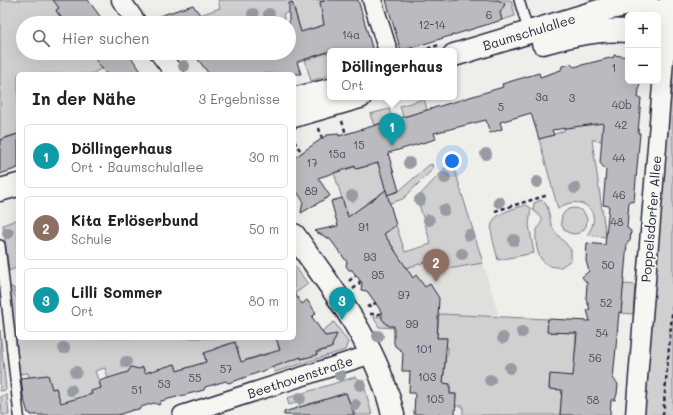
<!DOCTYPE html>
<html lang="de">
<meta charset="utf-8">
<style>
body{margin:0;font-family:Mali,sans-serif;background:#f6f6f6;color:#202124}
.controls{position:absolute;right:12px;top:12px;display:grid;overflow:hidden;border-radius:6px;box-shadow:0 4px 16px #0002}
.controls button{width:36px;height:36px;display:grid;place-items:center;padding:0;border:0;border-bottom:1px solid #e0e0e0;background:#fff;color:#202124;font:20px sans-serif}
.you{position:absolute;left:452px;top:161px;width:14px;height:14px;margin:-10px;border:3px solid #fff;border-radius:50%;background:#1a73e8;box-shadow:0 0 0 6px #1a73e833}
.badge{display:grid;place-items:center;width:26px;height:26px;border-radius:50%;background:#db2777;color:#fff;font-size:13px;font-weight:700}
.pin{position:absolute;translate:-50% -33px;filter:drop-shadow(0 1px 2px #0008)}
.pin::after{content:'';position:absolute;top:21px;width:14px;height:12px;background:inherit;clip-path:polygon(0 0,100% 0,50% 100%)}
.popup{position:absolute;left:327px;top:48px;width:130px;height:52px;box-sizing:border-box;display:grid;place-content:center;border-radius:6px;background:#fff;filter:drop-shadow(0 1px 3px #0005);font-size:13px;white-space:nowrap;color:#757577}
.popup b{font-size:15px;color:#202124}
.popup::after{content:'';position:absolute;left:50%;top:100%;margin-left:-8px;border:8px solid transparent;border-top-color:#fff}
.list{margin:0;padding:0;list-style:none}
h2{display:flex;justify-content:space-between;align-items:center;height:52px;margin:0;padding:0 16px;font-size:17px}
h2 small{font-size:13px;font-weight:400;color:#757577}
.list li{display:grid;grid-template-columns:26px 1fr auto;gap:12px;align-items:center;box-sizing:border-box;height:64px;margin:0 8px 8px;padding:0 8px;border:1px solid #e0e0e0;border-radius:6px}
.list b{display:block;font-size:15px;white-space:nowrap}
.list p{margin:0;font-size:13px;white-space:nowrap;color:#757577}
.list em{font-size:13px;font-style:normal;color:#757577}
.icon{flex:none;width:22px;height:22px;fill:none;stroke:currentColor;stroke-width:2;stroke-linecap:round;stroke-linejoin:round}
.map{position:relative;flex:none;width:673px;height:415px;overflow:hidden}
.search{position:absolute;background:#fff;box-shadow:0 4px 16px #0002;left:16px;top:16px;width:280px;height:44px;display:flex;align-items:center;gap:10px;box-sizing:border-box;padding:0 14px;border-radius:22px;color:#757577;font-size:15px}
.panel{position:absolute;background:#fff;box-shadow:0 4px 16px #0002;left:16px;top:72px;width:280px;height:268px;border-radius:6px}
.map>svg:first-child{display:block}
.built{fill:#dfdfde}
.green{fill:#d0d0d1;stroke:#797986}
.building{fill:#bbbbbf;stroke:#22223b}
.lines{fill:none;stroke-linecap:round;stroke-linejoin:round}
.lane-casing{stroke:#22223b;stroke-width:12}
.street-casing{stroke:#22223b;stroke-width:21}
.secondary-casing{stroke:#22223b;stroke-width:25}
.path{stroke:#22223b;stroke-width:2.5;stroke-dasharray:4 3;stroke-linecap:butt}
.lane{stroke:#f6f6f2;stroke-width:9}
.street{stroke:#f6f6f2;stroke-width:18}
.secondary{stroke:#f6f6f2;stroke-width:22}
.tree{fill:#9a9aa3}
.labels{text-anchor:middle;stroke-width:4;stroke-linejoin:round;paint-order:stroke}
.number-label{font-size:11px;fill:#48485c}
.street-label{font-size:13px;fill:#22223b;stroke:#f6f6f2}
</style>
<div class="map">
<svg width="673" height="415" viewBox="0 0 673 415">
<rect width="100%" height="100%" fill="#eeeeeb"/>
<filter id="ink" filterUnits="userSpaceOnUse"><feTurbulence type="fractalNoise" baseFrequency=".025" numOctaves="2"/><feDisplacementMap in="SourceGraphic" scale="8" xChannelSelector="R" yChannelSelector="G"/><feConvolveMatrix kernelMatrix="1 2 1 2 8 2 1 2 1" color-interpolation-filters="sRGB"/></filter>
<g filter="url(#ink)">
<polygon class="built" points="433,260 436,271 483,263 499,317 381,312 374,301 399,270"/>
<g class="green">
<polygon points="0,0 54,0 59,8 56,11 62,19 71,23 23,23 23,53 91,53 102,68 92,74 18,74 18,134 6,137 7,141 0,143"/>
<polygon points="218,0 328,0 320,2 324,25 301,32 295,11 283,14 285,23 206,23 200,15 220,8"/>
<polygon points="496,0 511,0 515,16 502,20"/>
<polygon points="330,52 330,75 311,81 305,60"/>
<polygon points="670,60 673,62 673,415 638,415"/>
<path d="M605 89V141L592 140 606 237 587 235C606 211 579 192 558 209L539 139 564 131V128Z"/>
<polygon points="424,99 427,110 403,117 400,106"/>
<polygon points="389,109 393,120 374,125 370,114"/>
<polygon points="452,161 483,263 436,271 432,260 399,270 395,253 396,251 384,234 396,225 405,252 431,244 417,198"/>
<polygon points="378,163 386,190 348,217 334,173 355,167 357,169"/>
<polygon points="432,164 433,169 403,199 390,203 387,195 399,191 429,165"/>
<path d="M541 200C549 203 549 216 551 224 555 235 564 240 571 250V260L561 267C539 269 535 249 536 232 542 218 547 222 533 210L534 203Z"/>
<path d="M526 205 531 208 529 225 534 253 498 260C488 221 484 217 526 205Z"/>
<circle cx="574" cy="221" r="13"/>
<polygon points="18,219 18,267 9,271 3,225"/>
<polygon points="294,265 308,284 294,294"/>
<polygon points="624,284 635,285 633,314 621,313 622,301 620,301"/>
<polygon points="9,286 14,288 14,294 18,299 18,338 281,338 277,340 279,349 301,357 302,359 333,347 332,344 335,339 332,335 325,336 322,331 334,322 348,342 345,350 275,372 268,353 245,360 249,373 245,375 235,342 215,348 206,362 177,371 175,364 145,373 143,368 136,370 133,367 129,370 119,414 105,368 95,371 101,388 62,407 56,388 52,389 29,377 28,373 20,374"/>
<polygon points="439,314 548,319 548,332 576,333 574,376 550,375 549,388 562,390 560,415 463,415 463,406 455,406 456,394 450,394 450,384 443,383 446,355 448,355 448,347 446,347 446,338 437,338"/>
<polygon points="373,316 382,317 386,325 394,326 394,328 379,327"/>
<polygon points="0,330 6,390 0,391"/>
<polygon points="355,377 363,381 372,415 355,415 353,407 349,408 348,404 350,403 346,393 300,407 298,402 289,405 287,398"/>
<polygon points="7,395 9,415 2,415 1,396"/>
</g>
<g class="building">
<polygon points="53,0 88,0 105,23 65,23 56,10 59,8"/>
<polygon points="328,0 358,0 373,51 330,51 297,62 301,74 209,74 193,53 289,53 289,3 292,2 301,32 324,25 320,2"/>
<polygon points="386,0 498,0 505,4 500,13 502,20 401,51"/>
<polygon points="193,5 206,23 147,23 147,20"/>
<polygon points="91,53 128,53 143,74 106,74"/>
<polygon points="614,55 628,57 628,81 640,81 638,98 641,98 638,133 640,133 634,202 629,201 628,214 627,228 631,231 630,241 627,243 621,313 619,312 615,358 613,378 618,384 617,394 615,400 611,400 610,415 560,415 562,390 549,389 550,374 573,376 577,333 547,332 548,319 590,321 587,310 590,309 586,299 587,283 582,277 589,271 586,261 587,243 605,245 609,206 603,205 606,170 600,163 603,123 552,130 554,135 539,139 531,113 500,122 502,129 490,133 486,120 434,133 436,139 388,153 399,191 387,195 378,163 356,169 355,166 318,178 330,196 301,213 303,201 294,187 294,158 327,135 339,134 339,136 427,110 503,87 502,84 539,73 540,77 561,70 562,66 571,64 574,67 614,57"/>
<polygon points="18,134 18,168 0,174 0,140"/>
<polygon points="386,190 396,225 384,234 413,278 416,275 425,287 430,284 439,298 437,338 447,338 443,383 450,384 450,394 456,394 455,415 414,414 415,393 409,393 410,371 402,371 403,352 395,346 394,343 394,326 389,326 382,319 382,313 377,305 367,291 361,290 362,283 352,270 349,270 346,266 347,262 330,239 314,231 338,226 331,201 342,198 348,217"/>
<polygon points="294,293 302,304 307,300 312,307 316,313 312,317 325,336 337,334 331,348 316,352 317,355 301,359 301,357 235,381 228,383 226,381 205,387 204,390 161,401 159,405 154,403 141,407 140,409 133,410 118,415 31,415 30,413 28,413 23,396 21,378 48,375 52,389 56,388 61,403 92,394 91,391 101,388 99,381 128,372 131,367 139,369 143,367 145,373 175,364 177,371 206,362 204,353 235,342 241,362 280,350 276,338 294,338"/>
<polygon points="346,393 354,415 284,415 284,412"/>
</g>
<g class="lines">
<defs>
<g id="lane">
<polyline points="519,0 529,33"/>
<polyline points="0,245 19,415"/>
</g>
<g id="street">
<polyline points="121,0 137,23"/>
<polyline points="372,0 388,51"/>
<polyline points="159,53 175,74"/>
<polyline points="182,415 372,354"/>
<polyline points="635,415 669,0"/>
</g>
<g id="secondary">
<polyline points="658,39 673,47"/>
<path d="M543 43C572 35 598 29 628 31"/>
<polyline points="454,55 602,10 629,4 654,10 673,18"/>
<polyline points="294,99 330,90"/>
<polyline points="294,116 360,97"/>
<polyline points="0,190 18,185"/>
<path d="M294 235C334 291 378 346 393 415"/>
</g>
</defs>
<use href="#lane" class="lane-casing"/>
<use href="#street" class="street-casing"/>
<use href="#secondary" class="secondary-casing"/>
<g class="path">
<polyline points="421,51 439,45"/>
<polyline points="342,121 346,134"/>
<polyline points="319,128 322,139"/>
<polyline points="294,141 302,153"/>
<polyline points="495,211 548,195"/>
<polyline points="349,281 356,275"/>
<polyline points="353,289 359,284 360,280"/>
<polyline points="367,307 376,303"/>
<polyline points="370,314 382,314"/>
<polyline points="663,415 673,303"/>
</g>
<use href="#lane" class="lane"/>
<use href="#street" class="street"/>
<use href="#secondary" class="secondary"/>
</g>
<g class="tree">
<circle cx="253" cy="14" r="6"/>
<circle cx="269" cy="14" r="6"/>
<circle cx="184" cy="66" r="6"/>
<circle cx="486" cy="154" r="6"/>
<circle cx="409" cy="163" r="6"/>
<circle cx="445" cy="178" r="6"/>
<circle cx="537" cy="182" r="6"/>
<circle cx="575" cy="188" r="6"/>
<circle cx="352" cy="196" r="6"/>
<circle cx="420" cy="200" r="6"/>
<circle cx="499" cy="202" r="6"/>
<circle cx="444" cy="210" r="6"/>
<circle cx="429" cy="220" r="6"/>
<circle cx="8" cy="233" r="6"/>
<circle cx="469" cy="235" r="6"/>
<circle cx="514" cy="240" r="6"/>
<circle cx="462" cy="254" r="6"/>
<circle cx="522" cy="332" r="6"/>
<circle cx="378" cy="336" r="6"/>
<circle cx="503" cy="338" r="6"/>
<circle cx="64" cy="348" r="6"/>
<circle cx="126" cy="362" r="6"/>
<circle cx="510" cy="368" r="6"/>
<circle cx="76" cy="372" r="6"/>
<circle cx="340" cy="375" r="6"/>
<circle cx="490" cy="380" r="6"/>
<circle cx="360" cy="385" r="6"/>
<circle cx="71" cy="390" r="6"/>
<circle cx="300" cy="398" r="6"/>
<circle cx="355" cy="405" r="6"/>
</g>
</g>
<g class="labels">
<g class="number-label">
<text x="489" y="19">6</text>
<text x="432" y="29">12-14</text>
<text x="351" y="39">14a</text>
<text x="614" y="72">1</text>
<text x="542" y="101">3a</text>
<text x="572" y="102">3</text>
<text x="622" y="109">40b</text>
<text x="501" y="111">5</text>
<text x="621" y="129">42</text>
<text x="359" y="149">15</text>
<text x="337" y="158">15a</text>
<text x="619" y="162">44</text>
<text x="312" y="167">17</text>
<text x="311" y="195">89</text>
<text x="619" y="199">46</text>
<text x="617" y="226">48</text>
<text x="364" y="231">91</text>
<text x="370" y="261">93</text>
<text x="608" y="269">50</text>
<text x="378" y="279">95</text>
<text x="404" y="299">97</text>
<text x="606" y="307">52</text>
<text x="412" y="328">99</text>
<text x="602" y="337">54</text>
<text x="424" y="353">101</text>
<text x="595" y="362">56</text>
<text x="226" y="373">57</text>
<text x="427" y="381">103</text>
<text x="195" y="382">55</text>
<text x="164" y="388">53</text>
<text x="137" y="394">51</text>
<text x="435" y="403">105</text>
<text x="593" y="404">58</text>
</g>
<g class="street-label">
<text transform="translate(529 32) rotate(-17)" y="5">Baumschulallee</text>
<text transform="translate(651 219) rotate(-85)" y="5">Poppelsdorfer Allee</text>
<text transform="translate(300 377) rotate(-18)" y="5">Beethovenstraße</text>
</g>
</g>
</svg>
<div class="controls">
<button>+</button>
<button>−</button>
</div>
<div class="you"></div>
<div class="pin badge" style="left:392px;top:146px;background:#0f9aa8">1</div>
<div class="popup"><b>Döllingerhaus</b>Ort</div>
<div class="pin badge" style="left:436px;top:282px;background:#8d6e63">2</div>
<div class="pin badge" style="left:342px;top:320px;background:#0f9aa8">3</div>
<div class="search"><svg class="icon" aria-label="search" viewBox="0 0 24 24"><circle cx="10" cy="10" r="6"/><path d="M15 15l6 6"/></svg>Hier suchen</div>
<section class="panel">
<h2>In der Nähe<small>3 Ergebnisse</small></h2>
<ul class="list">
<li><span class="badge" style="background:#0f9aa8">1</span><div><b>Döllingerhaus</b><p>Ort · Baumschulallee</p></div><em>30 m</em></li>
<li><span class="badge" style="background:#8d6e63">2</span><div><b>Kita Erlöserbund</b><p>Schule</p></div><em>50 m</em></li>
<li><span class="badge" style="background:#0f9aa8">3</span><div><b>Lilli Sommer</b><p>Ort</p></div><em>80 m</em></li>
</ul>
</section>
</div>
